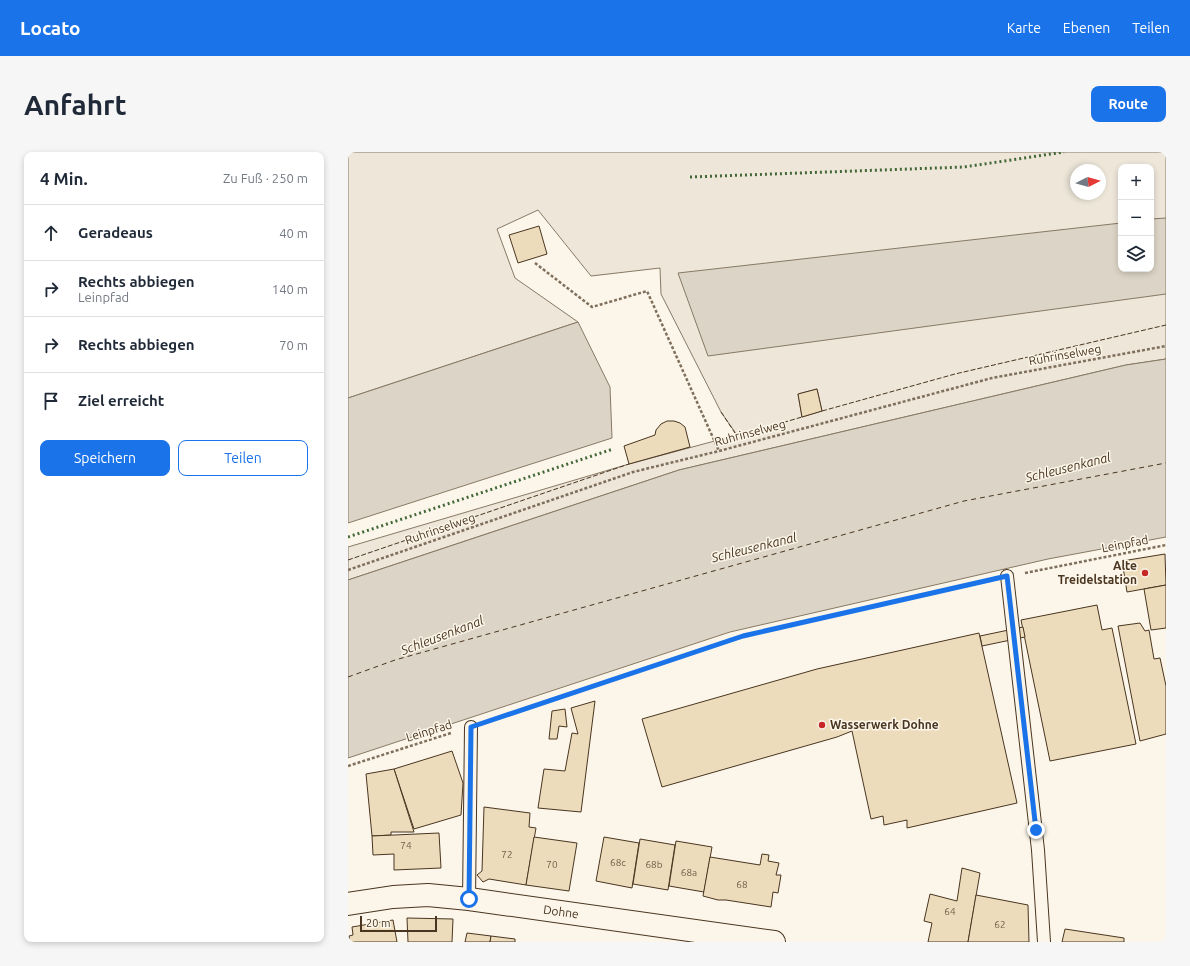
<!DOCTYPE html>
<html lang="de">
<meta charset="utf-8">
<style>
body{margin:0;font-family:Ubuntu,sans-serif;background:#f6f6f7;color:#1f2937}
.controls{position:absolute;right:12px;top:12px;display:grid;overflow:hidden;border-radius:8px;box-shadow:0 2px 6px #0003}
.controls button{width:36px;height:36px;display:grid;place-items:center;padding:0;border:0;border-bottom:1px solid #e0e1e3;background:#fff;color:#1f2937;font:20px sans-serif}
.compass{position:absolute;left:722px;top:12px;width:36px;height:36px;border-radius:50%;background:#fff;box-shadow:0 2px 6px #0003;rotate:84deg}
.scale{position:absolute;left:12px;bottom:10px;width:77px;box-sizing:border-box;padding-left:4px;border:2px solid #4a3520;border-top:0;font-size:11px;line-height:14px;white-space:nowrap;color:#4a3520;-webkit-text-stroke:3px #fbf6e9;paint-order:stroke}
.stop{position:absolute;width:12px;height:12px;margin:-9px;border:3px solid #1a73e8;border-radius:50%;background:#fff}
.stop.end{background:#1a73e8;border-color:#fff;box-shadow:0 1px 4px #0008}
.list{margin:0;padding:0;list-style:none}
h2{display:flex;justify-content:space-between;align-items:center;height:52px;margin:0;padding:0 16px;font-size:17px}
h2 small{font-size:13px;font-weight:400;color:#747a83}
.list li{display:grid;grid-template-columns:26px 1fr auto;gap:12px;align-items:center;box-sizing:border-box;height:56px;padding:0 16px;border-top:1px solid #e0e1e3}
.list b{display:block;font-size:15px;white-space:nowrap}
.list p{margin:0;font-size:13px;white-space:nowrap;color:#747a83}
.list em{font-size:13px;font-style:normal;color:#747a83}
.actions{display:flex;gap:8px;padding:12px 16px}
.actions a{flex:1;padding:9px 0;border:1px solid #1a73e8;border-radius:8px;text-align:center;font-size:14px;color:#1a73e8}
.actions .main{background:#1a73e8;color:#fff}
.icon{flex:none;width:22px;height:22px;fill:none;stroke:currentColor;stroke-width:2;stroke-linecap:round;stroke-linejoin:round}
.map{position:relative;flex:none;width:818px;height:790px;overflow:hidden;border-radius:8px}
header{display:flex;align-items:center;gap:24px;box-sizing:border-box;height:56px;padding:0 20px;background:#1a73e8;color:#fff}
header strong{font-size:19px}
nav{display:flex;gap:22px;margin-inline-start:auto;font-size:14px}
.intro{display:flex;align-items:center;justify-content:space-between;box-sizing:border-box;height:96px;padding:0 24px}
h1{margin:0;font-size:28px}
.button{padding:10px 18px;border-radius:8px;background:#1a73e8;color:#fff;font-size:14px;font-weight:700}
main{display:flex;gap:24px;padding:0 24px}
aside{flex:1;background:#fff;border-radius:8px;box-shadow:0 2px 6px #0003}
.map>svg:first-child{display:block}
.green{fill:#ede6d9;stroke:#887966;fill-rule:evenodd}
.water{fill:#dcd4c6;stroke:#887966}
.lines{fill:none;stroke-linecap:round;stroke-linejoin:round}
.ferry{stroke:#4a3520;stroke-width:1;stroke-dasharray:5 4;stroke-linecap:butt}
.building{fill:#ecdcbc;stroke:#4a3520}
.lane-casing{stroke:#4a3520;stroke-width:14}
.secondary-casing{stroke:#4a3520;stroke-width:24}
.path{stroke:#7f6f5c;stroke-width:2.5;stroke-dasharray:3 2;stroke-linecap:butt}
.lane{stroke:#fbf6e9;stroke-width:12}
.secondary{stroke:#fbf6e9;stroke-width:22}
.hedge{stroke:#436837;stroke-width:3;stroke-dasharray:2 3;stroke-linecap:butt}
.fence{stroke:#4a3520;stroke-width:1;stroke-dasharray:5 2;stroke-linecap:butt}
.route{stroke:#1a73e8;stroke-width:5}
.poi-dot{fill:#c62828;stroke:#fbf6e9;stroke-width:1.5}
.labels{text-anchor:middle;stroke-width:3;stroke-linejoin:round;paint-order:stroke}
.number-label{font-size:10px;fill:#725f47}
.street-label{font-size:12px;fill:#4a3520;stroke:#fbf6e9}
.poi-label{font-size:12px;font-weight:bold;fill:#4a3520;stroke:#fbf6e9;text-anchor:end}
.water-label{font-size:13px;font-style:italic;fill:#4a3520;stroke:#fbf6e9}
</style>
<header>
<strong>Locato</strong>
<nav><a>Karte</a><a>Ebenen</a><a>Teilen</a></nav>
</header>
<div class="intro"><h1>Anfahrt</h1><a class="button">Route</a></div>
<main>
<aside>
<h2>4 Min.<small>Zu Fuß · 250 m</small></h2>
<ul class="list">
<li><svg class="icon" aria-label="ahead" viewBox="0 0 24 24"><path d="M12 20V5M6 11l6-6 6 6"/></svg><div><b>Geradeaus</b></div><em>40 m</em></li>
<li><svg class="icon" aria-label="right" viewBox="0 0 24 24"><path d="M7 20v-9h11M14 6l5 5-5 5"/></svg><div><b>Rechts abbiegen</b><p>Leinpfad</p></div><em>140 m</em></li>
<li><svg class="icon" aria-label="right" viewBox="0 0 24 24"><path d="M7 20v-9h11M14 6l5 5-5 5"/></svg><div><b>Rechts abbiegen</b></div><em>70 m</em></li>
<li><svg class="icon" aria-label="arrive" viewBox="0 0 24 24"><path d="M6 21V4h12l-3 4 3 4H6"/></svg><div><b>Ziel erreicht</b></div></li>
</ul>
<div class="actions"><a class="main">Speichern</a><a>Teilen</a></div>
</aside>
<div class="map">
<svg width="818" height="790" viewBox="0 0 818 790">
<rect width="100%" height="100%" fill="#fbf6e9"/>
<path class="green" d="M0 0H818V207L778 213 331 318 0 428V395L281 312 389 283 373 260 313 142 312 116 243 124 190 58 149 77 167 126 230 170 0 246ZM773 15H803V117H773ZM728 18H752V42H728ZM469 237 474 259 454 265 450 242Z"/>
<g class="water">
<polygon points="818,66 818,142 360,204 330,121 773,71 773,117 803,117 803,67"/>
<polygon points="230,170 262,235 264,286 0,371 0,246"/>
<polygon points="818,207 818,385 700,407 382,480 0,606 0,428 331,318 778,213"/>
</g>
<g class="lines">
<polyline class="ferry" points="0,525 47,508 616,349 818,311"/>
</g>
<g class="building">
<polygon points="191,74 199,102 170,111 161,83"/>
<polygon points="469,237 474,259 454,265 450,242"/>
<polygon points="319,269 326,269 332,271 337,275 342,295 281,312 276,294 307,283 308,278 313,272"/>
<polygon points="817,402 818,433 779,440 774,409"/>
<polygon points="818,433 818,476 803,478 796,437"/>
<polygon points="749,453 754,478 764,476 788,592 702,609 673,468"/>
<polygon points="792,471 797,479 801,478 806,507 812,506 818,534 818,582 792,589 770,474"/>
<polygon points="675,475 677,485 634,494 632,484"/>
<polygon points="631,481 669,651 559,676 559,668 536,673 535,664 523,667 504,579 489,585 314,635 294,567 469,517"/>
<polygon points="247,549 233,660 190,656 196,617 217,619 224,581 230,582 223,556"/>
<polygon points="217,557 219,575 211,574 209,587 201,587 204,559"/>
<polygon points="104,599 115,631 113,663 66,677 46,617"/>
<polygon points="46,617 66,680 43,680 43,683 24,684 18,622"/>
<polygon points="136,655 182,661 181,675 188,676 178,733 141,727 135,730 129,723 134,719"/>
<polygon points="91,681 93,716 46,718 46,702 25,703 24,684"/>
<polygon points="186,685 229,691 221,739 178,733"/>
<polygon points="256,685 291,691 284,736 248,729"/>
<polygon points="292,687 327,693 320,738 285,732"/>
<polygon points="328,689 364,695 356,740 321,734"/>
<polygon points="414,702 421,703 420,709 431,711 428,723 433,723 430,741 425,740 423,755 378,748 370,748 355,744 362,705 412,713"/>
<polygon points="614,716 632,721 620,790 580,790 584,771 576,769 582,742 609,749"/>
<polygon points="628,743 680,753 681,790 620,790"/>
<polygon points="59,766 105,767 104,790 60,790"/>
<polygon points="45,768 49,790 2,790 1,784 5,783 4,775"/>
<polygon points="717,777 776,786 776,790 714,790"/>
<polygon points="119,781 143,784 142,790 117,790"/>
<polygon points="143,784 167,787 167,790 142,790"/>
</g>
<g class="lines">
<defs>
<g id="lane">
<polyline points="659,424 690,698 696,790"/>
<polyline points="121,747 123,575"/>
</g>
<polyline id="secondary" points="0,752 45,745 80,743 121,747 426,790"/>
</defs>
<use href="#lane" class="lane-casing"/>
<use href="#secondary" class="secondary-casing"/>
<g class="path">
<polyline points="187,111 244,155 299,139 371,299"/>
<polyline points="0,418 285,320 371,299 644,226 818,194"/>
<polyline points="677,421 818,393"/>
<polyline points="140,569 395,484 641,429"/>
<polyline points="0,614 103,581"/>
</g>
<use href="#lane" class="lane"/>
<use href="#secondary" class="secondary"/>
<g class="hedge">
<polyline points="342,25 616,15 716,0"/>
<polyline points="0,385 265,297"/>
</g>
<g class="fence">
<polyline points="474,259 607,222 818,173"/>
<polyline points="373,260 389,284 454,265"/>
<polyline points="0,408 281,312"/>
</g>
</g>
<g class="lines">
<polyline class="route" points="121,747 123,575 395,484 659,424 688,678"/>
</g>
<g class="poi-dot">
<circle cx="797" cy="421" r="4"/>
<circle cx="474" cy="573" r="4"/>
</g>
<g class="labels">
<g class="number-label">
<text x="58" y="697">74</text>
<text x="159" y="706">72</text>
<text x="270" y="714">68c</text>
<text x="204" y="716">70</text>
<text x="306" y="716">68b</text>
<text x="341" y="724">68a</text>
<text x="394" y="736">68</text>
<text x="602" y="763">64</text>
<text x="652" y="776">62</text>
</g>
<g class="street-label">
<text transform="translate(717 203) rotate(-10)" y="4">Ruhrinselweg</text>
<text transform="translate(402 281) rotate(-15)" y="4">Ruhrinselweg</text>
<text transform="translate(92 377) rotate(-19)" y="4">Ruhrinselweg</text>
<text transform="translate(777 392) rotate(-11)" y="4">Leinpfad</text>
<text transform="translate(81 579) rotate(-17)" y="4">Leinpfad</text>
<text transform="translate(213 760) rotate(8)" y="4">Dohne</text>
</g>
<g class="poi-label">
<text x="789" y="418">Alte<tspan x="789" dy="14">Treidelstation</tspan></text>
<text x="482" y="577" text-anchor="start">Wasserwerk Dohne</text>
</g>
<g class="water-label">
<text transform="translate(720 315) rotate(-14)" y="5">Schleusenkanal</text>
<text transform="translate(406 395) rotate(-14)" y="5">Schleusenkanal</text>
<text transform="translate(94 483) rotate(-21)" y="5">Schleusenkanal</text>
</g>
</g>
</svg>
<div class="controls">
<button>+</button>
<button>−</button>
<button><svg class="icon" aria-label="layers" viewBox="0 0 24 24"><path d="M12 4l9 5-9 5-9-5zM3 14l9 5 9-5"/></svg></button>
</div>
<svg class="compass" viewBox="-18 -18 36 36"><path d="M0-13l5 13h-10z" fill="#e53935"/><path d="M0 13l5-13h-10z" fill="#747a83"/></svg>
<div class="scale">20 m</div>
<div class="stop" style="left:121px;top:747px"></div>
<div class="stop end" style="left:688px;top:678px"></div>
</div>
</main>
